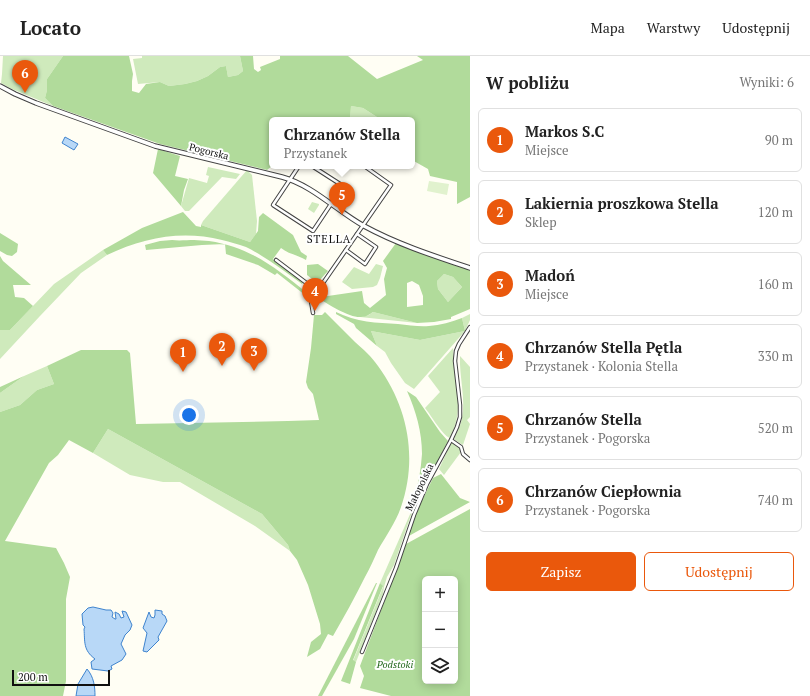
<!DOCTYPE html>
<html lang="pl">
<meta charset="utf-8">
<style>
body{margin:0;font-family:"PT Serif",serif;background:#f2f2f2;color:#222}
.controls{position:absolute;right:12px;bottom:12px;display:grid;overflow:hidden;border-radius:6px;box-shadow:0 2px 10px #0003}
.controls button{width:36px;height:36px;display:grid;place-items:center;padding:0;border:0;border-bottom:1px solid #e0e0e0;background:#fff;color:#222;font:20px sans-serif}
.scale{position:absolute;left:12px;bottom:10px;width:98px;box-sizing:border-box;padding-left:4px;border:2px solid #101010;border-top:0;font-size:11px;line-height:14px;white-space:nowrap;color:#101010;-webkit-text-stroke:3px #fff;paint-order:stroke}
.you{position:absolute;left:189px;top:359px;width:14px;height:14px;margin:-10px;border:3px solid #fff;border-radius:50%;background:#1a73e8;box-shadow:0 0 0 6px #1a73e833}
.badge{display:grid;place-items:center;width:26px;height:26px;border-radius:50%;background:#ea580c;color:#fff;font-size:13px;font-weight:700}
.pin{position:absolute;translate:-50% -33px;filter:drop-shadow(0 1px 2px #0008)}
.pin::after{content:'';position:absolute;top:21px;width:14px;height:12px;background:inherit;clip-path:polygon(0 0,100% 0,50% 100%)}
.popup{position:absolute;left:269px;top:61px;width:146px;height:52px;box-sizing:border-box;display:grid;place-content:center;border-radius:6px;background:#fff;filter:drop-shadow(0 1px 3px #0005);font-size:13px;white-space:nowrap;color:#767676}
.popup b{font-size:15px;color:#222}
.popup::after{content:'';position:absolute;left:50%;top:100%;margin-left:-8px;border:8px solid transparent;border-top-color:#fff}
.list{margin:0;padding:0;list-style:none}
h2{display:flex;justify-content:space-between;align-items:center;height:52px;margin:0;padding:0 16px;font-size:17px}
h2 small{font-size:13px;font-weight:400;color:#767676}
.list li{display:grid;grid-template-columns:26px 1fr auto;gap:12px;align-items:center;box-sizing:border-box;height:64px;margin:0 8px 8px;padding:0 8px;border:1px solid #e0e0e0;border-radius:6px}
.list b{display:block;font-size:15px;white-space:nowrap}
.list p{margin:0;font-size:13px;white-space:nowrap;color:#767676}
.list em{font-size:13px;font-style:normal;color:#767676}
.actions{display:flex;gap:8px;padding:12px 16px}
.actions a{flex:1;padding:9px 0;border:1px solid #ea580c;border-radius:6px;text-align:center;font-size:14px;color:#ea580c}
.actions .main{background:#ea580c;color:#fff}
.icon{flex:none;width:22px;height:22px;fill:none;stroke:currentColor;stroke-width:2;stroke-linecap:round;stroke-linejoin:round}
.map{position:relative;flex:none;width:470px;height:640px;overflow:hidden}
header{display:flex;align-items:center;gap:24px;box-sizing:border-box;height:56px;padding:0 20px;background:#fff;border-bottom:1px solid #e0e0e0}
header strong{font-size:19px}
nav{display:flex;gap:22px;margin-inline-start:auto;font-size:14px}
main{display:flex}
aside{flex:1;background:#fff}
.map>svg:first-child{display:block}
.green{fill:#cfeabc}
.forest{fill:#b1db9b;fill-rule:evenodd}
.pitch{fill:#e1f2ce}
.water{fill:#b8d8f7;stroke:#3f84ce}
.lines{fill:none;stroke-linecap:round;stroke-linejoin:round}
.minor-casing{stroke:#434343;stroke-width:4.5}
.tertiary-casing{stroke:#434343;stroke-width:5.5}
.minor{stroke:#fff;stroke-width:2.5}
.tertiary{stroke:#fff;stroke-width:3.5}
.labels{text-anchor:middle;stroke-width:4;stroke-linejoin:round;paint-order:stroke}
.street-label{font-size:10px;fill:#101010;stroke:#fff}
.park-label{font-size:10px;font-style:italic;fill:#266a1f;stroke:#fff}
.neighbourhood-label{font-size:11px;letter-spacing:1px;fill:#101010;stroke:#fff}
</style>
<header>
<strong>Locato</strong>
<nav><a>Mapa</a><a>Warstwy</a><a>Udostępnij</a></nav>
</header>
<main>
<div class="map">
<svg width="470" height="640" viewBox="0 0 470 640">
<rect width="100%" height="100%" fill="#fffef4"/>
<g class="green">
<polygon points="3,0 63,0 47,23 47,34 45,42 53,50 12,33 1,27 2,18"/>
<polygon points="142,0 240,0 243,15 238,19 228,21 226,10 220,11 208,20 197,25 185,28 169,30 160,26 138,28 133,3 142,2"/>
<polygon points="351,50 363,52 380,63 385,64 350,64"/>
<polygon points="208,111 240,118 236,123 222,121 189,155 185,155 181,150 189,122 207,127 209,120 206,119"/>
<polygon points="247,114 252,119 257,165 256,178 250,186 201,169 203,165"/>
<polygon points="312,146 319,148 319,149 314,157 308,153"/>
<polygon points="103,194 107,199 81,217 40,260 0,303 0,274 10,274 54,228"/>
<polygon points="376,208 383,210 380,222 377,229 373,231 352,233 342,226 354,211 369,218"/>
<polygon points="444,218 453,221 462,231 448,246 438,233 437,225"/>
<polygon points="373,256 417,267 360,261 369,259"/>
<polygon points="470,258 470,264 465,275 414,333 405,327 391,307 385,296 377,290 371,275 420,284 465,275 462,262"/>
<path d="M453 292C454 298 453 304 454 311 457 337 463 356 450 382 442 379 431 359 425 352L440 336 428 320Z"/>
<path d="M460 300 470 311V361L467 364 470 368 463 389 455 384 454 382C457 376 461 369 462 362 466 344 459 319 460 300Z"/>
<polygon points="47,310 54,328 37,334 20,349 0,356 0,337 24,320"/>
<polygon points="108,373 262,458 288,489 290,495 255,470 180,426 163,426 130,419 93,397"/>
<polygon points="453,386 460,391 461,396 444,419 439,413 451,387"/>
<polygon points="414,444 417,446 411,459 394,509 387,521 384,531 383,538 356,606 353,605 383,531 380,527 411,456"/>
</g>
<g class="forest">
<polygon points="63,0 129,0 133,18 132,25 132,35 139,37 146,28 160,26 169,30 185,28 197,25 208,20 220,11 226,10 228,21 238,19 243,15 240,0 253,0 254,13 258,16 261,14 260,11 280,3 280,0 348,0 377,23 423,4 417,0 470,0 470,141 457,148 457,126 430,120 428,113 412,104 412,64 380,63 363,52 351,50 350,64 272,64 272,110 267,114 160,88 53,50 45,42 47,34 47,23"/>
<polygon points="158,93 180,100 175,120 188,123 184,134 181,150 153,117"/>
<path d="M183 156 196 170 201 171V169L250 186 258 175 259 161 263 157 293 179 301 196 307 200 306 204C298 199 288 198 281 192L273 203 303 226 302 228C284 215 266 201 246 191 238 188 230 186 222 184 183 174 144 181 107 199L103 194 142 172Z"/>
<polygon points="0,177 18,188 17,196 12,200 7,199 0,195"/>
<path d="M172 184C179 185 187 184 194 184 199 184 204 185 209 185 250 191 276 212 307 237L305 239 277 217 275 219 258 209 226 198 225 188 202 189 146 194 145 189 160 185Z"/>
<path d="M396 187 470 214V253L451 261V263L434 266 417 267 373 256C370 258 366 261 361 261 350 262 329 249 320 243L321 241 362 235 364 247 370 252 386 239 384 223 387 212 383 205ZM444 218 453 221 462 231 448 246 438 233 437 225ZM412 225 419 229 423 240V249L407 251V227Z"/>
<polygon points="0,200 3,205 31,229 13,229 15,241 24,242 33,250 10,274 0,274"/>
<polygon points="318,208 328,215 317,227 307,219 307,209"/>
<path d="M325 256C335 266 345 276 355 286 363 293 372 301 378 310 408 351 418 402 401 451 396 466 386 480 378 494 374 503 370 512 365 521 355 541 344 561 333 580L328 578 320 593 307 601 311 586 321 578 320 568 308 529 297 504 290 495 288 489 262 458 108 373 93 397 69 384 58 399 49 407 5 485 56 492 64 507 70 521 66 543V625L63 640H0V356L20 349 37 334 54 328 47 310 81 294H127L130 297 136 368 288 365 319 364 313 338 308 332 306 326 311 292 314 259H322Z"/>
<path d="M336 256C356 266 377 267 398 268 409 269 419 271 429 270 440 269 452 266 462 262L465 275 420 284 371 275 377 290 356 272 354 268 336 258Z"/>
<polygon points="24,320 0,337 0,331"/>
<path d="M407 335 416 341 440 376 448 385 417 446 414 444C418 429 421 414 422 398 422 376 416 355 407 335Z"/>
<polygon points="441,418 460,442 470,446 407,481 416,457 433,422"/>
<path d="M470 453V640H391L360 632 364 620 360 610 406 488ZM425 523H455V625H425Z"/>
<polygon points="376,527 377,527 354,583 322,640 318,640"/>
<polygon points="380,527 383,530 353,604 356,606 350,628 341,625"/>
</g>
<polygon class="pitch" points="429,125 449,128 447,139 427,135"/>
<g class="water">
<polygon points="65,81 78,88 74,94 62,87"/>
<path d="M93 551 106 554H111L113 557 112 561 115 563H116L115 556 119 558 121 562 124 561 122 555 126 556 132 569 130 574 125 579 121 588 126 598 122 604 111 610 112 613 108 615 92 613 91 606 95 603C83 594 85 586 84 573L85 571 83 569 82 558 88 552Z"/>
<polygon points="155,554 162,555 162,558 165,560 167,565 158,581 159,584 147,596 143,595 147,577 143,572 149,556 151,561 154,562 155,559"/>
<path d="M87 613C94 621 95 631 95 640H76L78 628Z"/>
</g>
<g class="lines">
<defs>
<g id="minor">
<polyline points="299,110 273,149 313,175 341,133 340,128 312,110"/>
<polyline points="346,194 365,208 376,191 357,178"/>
<polyline points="276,204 317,235"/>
<polyline points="313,257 311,245 314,240 391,129 367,112"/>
<polyline points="451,384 461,391 463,398 470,404"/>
<polyline points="362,596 396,512 414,459 427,428 451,384 457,371 460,361 460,349 455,305 456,295 459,288 470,271"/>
</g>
<path id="tertiary" d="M0 30 15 38 36 47 155 90 282 121C312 129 337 155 364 170 397 188 434 200 470 212"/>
</defs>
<use href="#minor" class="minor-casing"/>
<use href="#tertiary" class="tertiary-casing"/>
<use href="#minor" class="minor"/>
<use href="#tertiary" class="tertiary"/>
</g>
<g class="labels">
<g class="street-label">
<text transform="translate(209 95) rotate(14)" y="4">Pogorska</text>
<text transform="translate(419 431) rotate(-64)" y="4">Małopolska</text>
</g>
<g class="park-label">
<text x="395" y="612">Podstoki</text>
</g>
<g class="neighbourhood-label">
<text x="329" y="187">STELLA</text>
</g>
</g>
</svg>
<div class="controls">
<button>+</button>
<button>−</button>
<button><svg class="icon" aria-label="layers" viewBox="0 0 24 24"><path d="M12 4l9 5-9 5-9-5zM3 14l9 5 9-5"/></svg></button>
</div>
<div class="scale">200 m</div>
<div class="you"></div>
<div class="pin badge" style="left:183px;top:316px">1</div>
<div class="pin badge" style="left:222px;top:310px">2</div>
<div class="pin badge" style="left:254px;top:315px">3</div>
<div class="pin badge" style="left:315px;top:255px">4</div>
<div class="pin badge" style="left:342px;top:159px">5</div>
<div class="popup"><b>Chrzanów Stella</b>Przystanek</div>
<div class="pin badge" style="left:25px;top:37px">6</div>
</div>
<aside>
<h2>W pobliżu<small>Wyniki: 6</small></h2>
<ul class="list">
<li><span class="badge">1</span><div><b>Markos S.C</b><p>Miejsce</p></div><em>90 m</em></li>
<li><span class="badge">2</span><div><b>Lakiernia proszkowa Stella</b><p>Sklep</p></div><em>120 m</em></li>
<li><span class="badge">3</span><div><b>Madoń</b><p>Miejsce</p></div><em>160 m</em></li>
<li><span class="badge">4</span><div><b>Chrzanów Stella Pętla</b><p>Przystanek · Kolonia Stella</p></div><em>330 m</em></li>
<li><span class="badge">5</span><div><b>Chrzanów Stella</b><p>Przystanek · Pogorska</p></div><em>520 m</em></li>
<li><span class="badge">6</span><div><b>Chrzanów Ciepłownia</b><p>Przystanek · Pogorska</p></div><em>740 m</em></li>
</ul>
<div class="actions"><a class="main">Zapisz</a><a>Udostępnij</a></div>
</aside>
</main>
